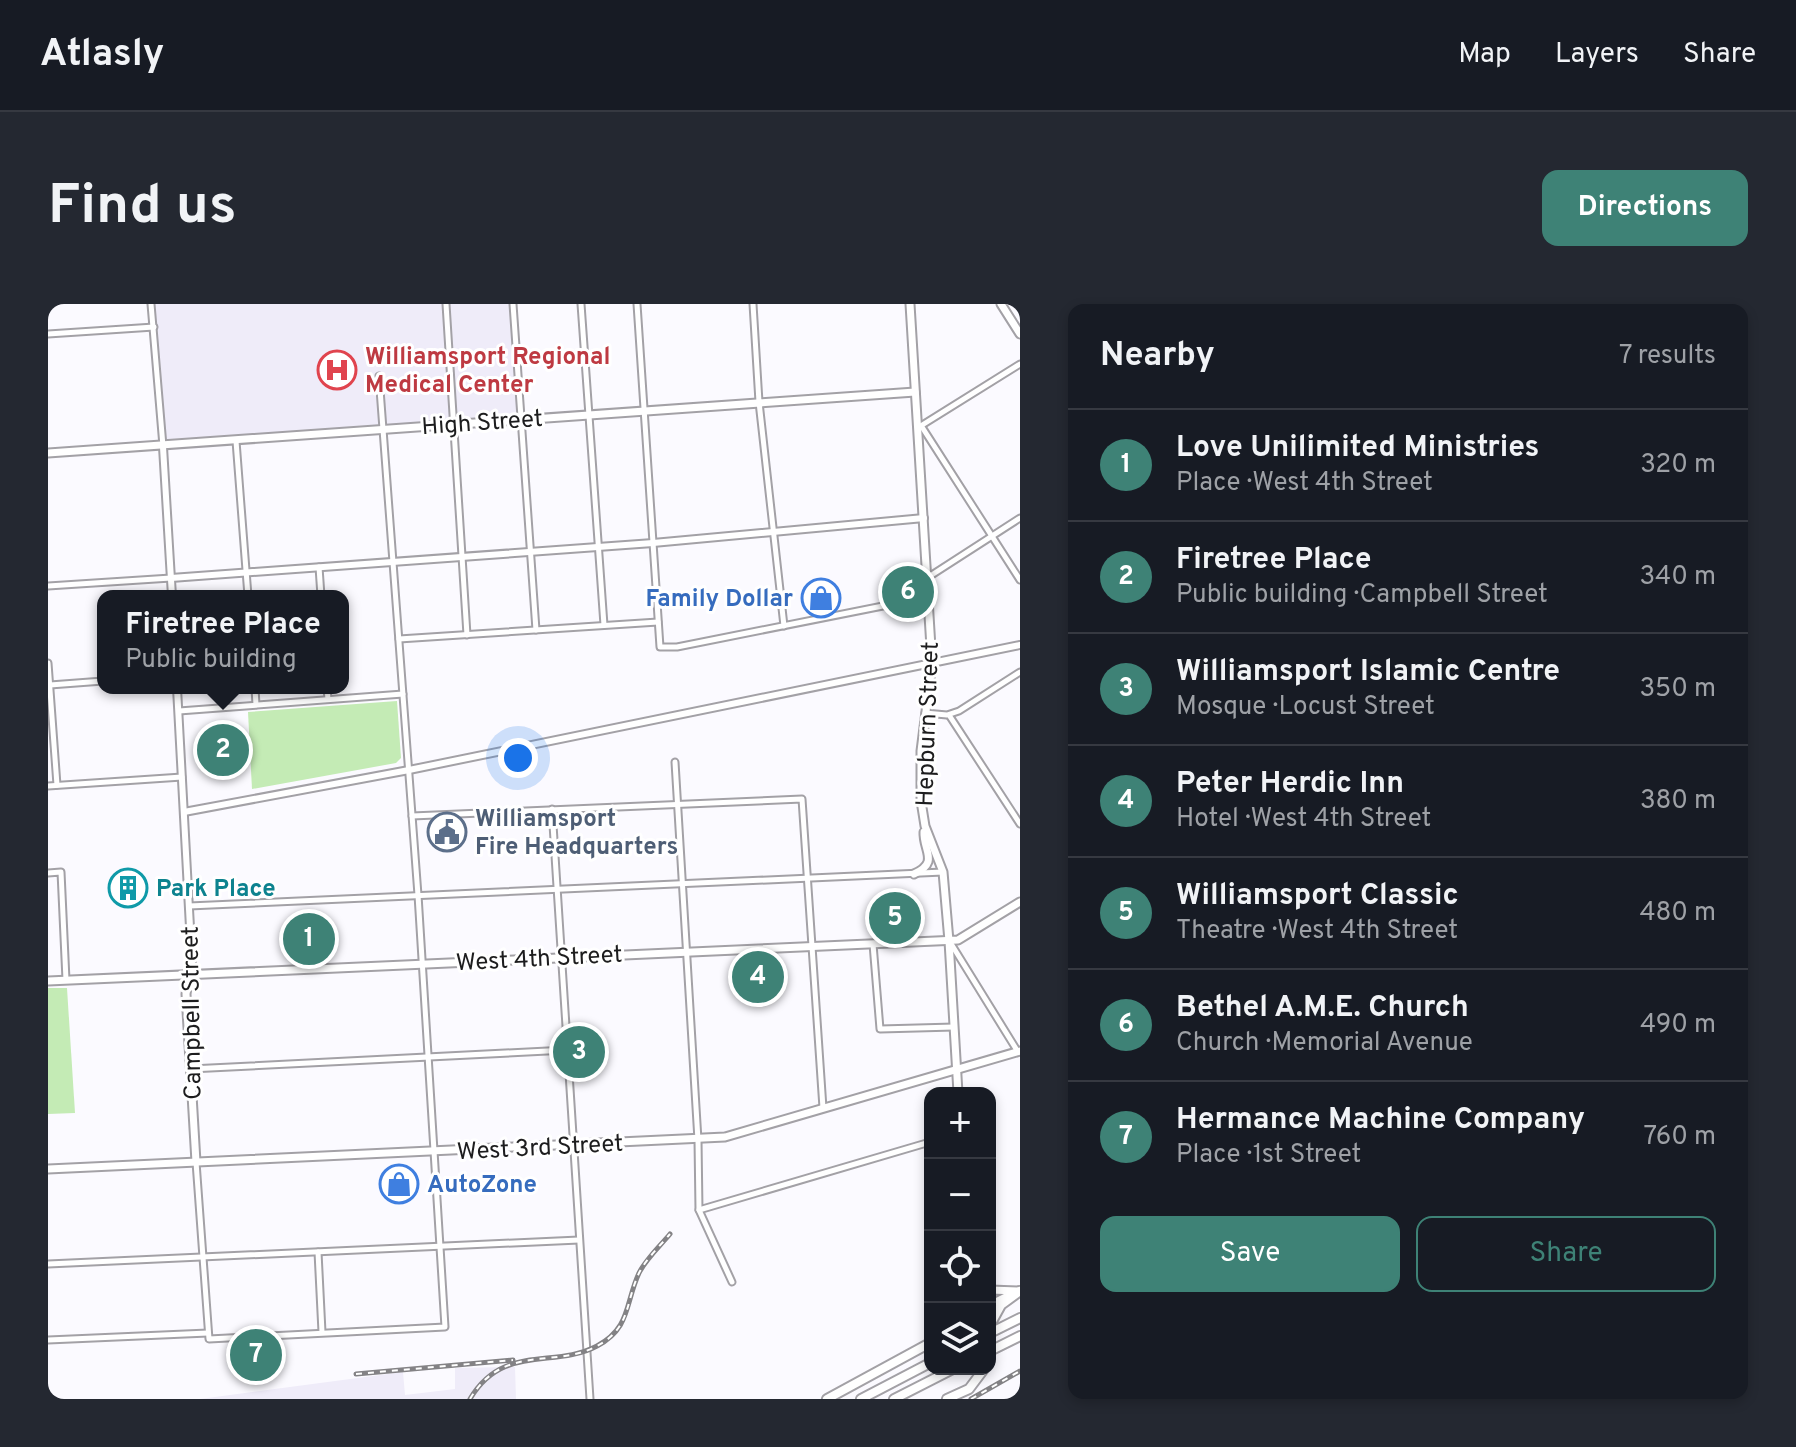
<!DOCTYPE html>
<meta charset="utf-8">
<style>
body{margin:0;font-family:Overpass,sans-serif;background:#242831;color:#f1f3f6}
.controls{position:absolute;right:24px;bottom:24px;display:grid;overflow:hidden;border-radius:16px;box-shadow:0 4px 12px #0003}
.controls button{width:72px;height:72px;display:grid;place-items:center;padding:0;border:0;border-bottom:2px solid #363941;background:#171b24;color:#f1f3f6;font:40px sans-serif}
.you{position:absolute;left:470px;top:454px;width:28px;height:28px;margin:-20px;border:6px solid #fff;border-radius:50%;background:#1a73e8;box-shadow:0 0 0 12px #1a73e833}
.badge{display:grid;place-items:center;width:52px;height:52px;border-radius:50%;background:#3e8276;color:#fff;font-size:26px;font-weight:700}
.pin{position:absolute;translate:-50% -50%;border:4px solid #fff;box-shadow:0 2px 8px #0006}
.popup{position:absolute;left:49px;top:286px;width:252px;height:104px;box-sizing:border-box;display:grid;place-content:center;border-radius:16px;background:#171b24;filter:drop-shadow(0 2px 6px #0005);font-size:26px;white-space:nowrap;color:#9ea1a6}
.popup b{font-size:30px;color:#f1f3f6}
.popup::after{content:'';position:absolute;left:50%;top:100%;margin-left:-16px;border:16px solid transparent;border-top-color:#171b24}
.list{margin:0;padding:0;list-style:none}
h2{display:flex;justify-content:space-between;align-items:center;height:104px;margin:0;padding:0 32px;font-size:34px}
h2 small{font-size:26px;font-weight:400;color:#9ea1a6}
.list li{display:grid;grid-template-columns:52px 1fr auto;gap:24px;align-items:center;box-sizing:border-box;height:112px;padding:0 32px;border-top:2px solid #363941}
.list b{display:block;font-size:30px;white-space:nowrap}
.list p{margin:0;font-size:26px;white-space:nowrap;color:#9ea1a6}
.list em{font-size:26px;font-style:normal;color:#9ea1a6}
.actions{display:flex;gap:16px;padding:24px 32px}
.actions a{flex:1;padding:18px 0;border:2px solid #3e8276;border-radius:16px;text-align:center;font-size:28px;color:#3e8276}
.actions .main{background:#3e8276;color:#fff}
.icon{flex:none;width:44px;height:44px;fill:none;stroke:currentColor;stroke-width:2;stroke-linecap:round;stroke-linejoin:round}
.map{position:relative;flex:none;width:972px;height:1095px;overflow:hidden;border-radius:16px}
header{display:flex;align-items:center;gap:48px;box-sizing:border-box;height:112px;padding:0 40px;background:#171b24;border-bottom:2px solid #363941}
header strong{font-size:38px}
nav{display:flex;gap:44px;margin-inline-start:auto;font-size:28px}
.intro{display:flex;align-items:center;justify-content:space-between;box-sizing:border-box;height:192px;padding:0 48px}
h1{margin:0;font-size:56px}
.button{padding:20px 36px;border-radius:16px;background:#3e8276;color:#fff;font-size:28px;font-weight:700}
main{display:flex;gap:48px;padding:0 48px}
aside{flex:1;background:#171b24;border-radius:16px;box-shadow:0 4px 12px #0003}
.map>svg:first-child{display:block}
.built{fill:#efecf9}
.green{fill:#c4ebb5}
.lines{fill:none;stroke-linecap:round;stroke-linejoin:round}
.minor-casing{stroke:#a3a1a6;stroke-width:9}
.tertiary-casing{stroke:#a3a1a6;stroke-width:10}
.secondary-casing{stroke:#a3a1a6;stroke-width:11}
.primary-casing{stroke:#a3a1a6;stroke-width:11}
.motorway-casing{stroke:#a3a1a6;stroke-width:12}
.minor{stroke:#fff;stroke-width:5}
.tertiary{stroke:#fff;stroke-width:6}
.secondary{stroke:#fff;stroke-width:7}
.primary{stroke:#fff;stroke-width:7}
.motorway{stroke:#fff;stroke-width:8}
.rail-casing{stroke:#838285;stroke-width:5}
.rail{stroke:#fff;stroke-width:2;stroke-dasharray:6;stroke-linecap:butt}
.labels{text-anchor:middle;stroke-width:6;stroke-linejoin:round;paint-order:stroke}
.health-label{font-size:24px;font-weight:bold;fill:#be3a42;stroke:#fff;text-anchor:start}
.street-label{font-size:24px;fill:#1d1d1e;stroke:#fff}
.shop-label{font-size:24px;font-weight:bold;fill:#366cbe;stroke:#fff;text-anchor:end}
.service-label{font-size:24px;font-weight:bold;fill:#4e5e75;stroke:#fff;text-anchor:start}
.culture-label{font-size:24px;font-weight:bold;fill:#0d838f;stroke:#fff;text-anchor:start}
</style>
<header>
<strong>Atlasly</strong>
<nav><a>Map</a><a>Layers</a><a>Share</a></nav>
</header>
<div class="intro"><h1>Find us</h1><a class="button">Directions</a></div>
<main>
<div class="map">
<svg width="972" height="1095" viewBox="0 0 972 1095">
<rect width="100%" height="100%" fill="#fbfaff"/>
<g class="built">
<polygon points="105,0 462,0 470,113 117,138"/>
<polygon points="467,1063 468,1095 152,1095 355,1068 357,1091 407,1085 407,1064"/>
</g>
<g class="green">
<polygon points="349,397 353,454 348,459 204,485 200,408"/>
<polygon points="0,684 19,684 27,809 0,810"/>
</g>
<g class="lines">
<defs>
<g id="minor">
<polyline points="103,0 115,142"/>
<polyline points="398,0 419,331"/>
<polyline points="465,0 488,326"/>
<polyline points="533,0 556,321"/>
<polyline points="589,0 612,343 629,343 880,293"/>
<polyline points="705,0 711,98 736,322"/>
<polyline points="0,30 106,23"/>
<polyline points="871,123 972,60"/>
<polyline points="874,123 972,276"/>
<polyline points="188,137 200,292"/>
<polyline points="271,263 273,292"/>
<polyline points="879,274 972,214"/>
<polyline points="0,282 123,274"/>
<polyline points="351,335 610,318"/>
<polyline points="0,359 9,481"/>
<polyline points="2,381 55,377"/>
<polyline points="207,384 208,401"/>
<polyline points="279,384 280,395"/>
<polyline points="131,407 355,390"/>
<polyline points="877,409 899,411 911,407 972,368"/>
<polyline points="901,411 972,520"/>
<polyline points="627,458 650,836 651,906 684,978"/>
<polyline points="0,482 134,473"/>
<polyline points="504,505 542,1095"/>
<polyline points="364,512 754,495 775,804"/>
<polyline points="0,569 13,568 18,676"/>
<polyline points="141,602 895,568"/>
<polyline points="902,638 970,748"/>
<polyline points="825,640 832,725 906,723"/>
<polyline points="142,765 519,746"/>
<polyline points="148,858 161,1035 397,1023 370,591 331,72"/>
<polyline points="651,906 882,838"/>
<polyline points="270,948 274,1028"/>
<polyline points="0,960 531,936"/>
<polyline points="0,1036 160,1029"/>
</g>
<g id="tertiary">
<polyline points="115,143 124,292"/>
<polyline points="123,274 605,239 876,214"/>
<polyline points="129,384 144,660 141,671"/>
<polyline points="136,508 361,466 972,341"/>
</g>
<g id="secondary">
<polyline points="862,0 884,360 873,447 873,497 877,522 895,568 901,637"/>
<polyline points="0,149 867,88"/>
<path d="M866 570C892 558 875 547 876 528"/>
<polyline points="942,1001 966,989"/>
</g>
<g id="primary">
<polyline points="953,0 972,30"/>
<polyline points="901,637 910,789"/>
<polyline points="141,671 138,690 148,858"/>
<polyline points="0,677 910,636 972,598"/>
<polyline points="0,865 677,833 972,747"/>
<polyline points="942,986 972,987"/>
</g>
<g id="motorway">
<polyline points="942,1021 953,1001 972,987"/>
<polyline points="942,1029 972,1014"/>
<polyline points="942,1047 972,1032"/>
<polyline points="779,1095 882,1039"/>
<polyline points="813,1095 882,1059"/>
<polyline points="846,1095 905,1065"/>
<polyline points="899,1095 921,1085 936,1065"/>
</g>
</defs>
<use href="#minor" class="minor-casing"/>
<use href="#tertiary" class="tertiary-casing"/>
<use href="#secondary" class="secondary-casing"/>
<use href="#primary" class="primary-casing"/>
<use href="#motorway" class="motorway-casing"/>
<use href="#minor" class="minor"/>
<use href="#tertiary" class="tertiary"/>
<use href="#secondary" class="secondary"/>
<use href="#primary" class="primary"/>
<use href="#motorway" class="motorway"/>
<defs>
<g id="rail">
<polyline points="308,1070 465,1056"/>
<path d="M422 1095C455 1039 506 1065 549 1042 583 1024 577 999 591 969 598 955 612 942 622 930"/>
<polyline points="923,1095 972,1067"/>
</g>
</defs>
<use href="#rail" class="rail-casing"/>
<use href="#rail" class="rail"/>
</g>
<defs>
<symbol id="hospital-ring" viewBox="-11 -11 22 22"><circle r="9.5" fill="#fff" stroke="#e0444e" stroke-width="1.5"/><path d="M-5-5h3v3.5h4V-5h3V5h-3V1.5h-4V5h-3Z" fill="#e0444e"/></symbol>
<symbol id="shop-ring" viewBox="-11 -11 22 22"><circle r="9.5" fill="#fff" stroke="#3f7fe0" stroke-width="1.5"/><path d="M-5-2.5h2.3a2.7 3.5 0 0 1 5.4 0H5L5.5 6h-11ZM-1.5-2.5h3a1.5 2.3 0 0 0-3 0Z" fill="#3f7fe0"/></symbol>
<symbol id="civic-ring" viewBox="-11 -11 22 22"><circle r="9.5" fill="#fff" stroke="#5c6f8a" stroke-width="1.5"/><path d="M-.6-6.5H3V-4.5H.6V-3L4-1V1h2V6H-6V1h2V-1L-.6-3ZM-1.2 2.5V6h2.4V2.5Z" fill="#5c6f8a"/></symbol>
<symbol id="building-ring" viewBox="-11 -11 22 22"><circle r="9.5" fill="#fff" stroke="#0f9aa8" stroke-width="1.5"/><path d="M-4-6H4V6H1V3H-1V6H-4ZM-2.5-4.3h1.7v1.8h-1.7ZM.8-4.3h1.7v1.8H.8ZM-2.5-1h1.7V.8h-1.7ZM.8-1h1.7V.8H.8Z" fill="#0f9aa8"/></symbol>
</defs>
<g fill-rule="evenodd">
<use href="#hospital-ring" x="267" y="44" width="44" height="44"/>
<use href="#shop-ring" x="751" y="272" width="44" height="44"/>
<use href="#civic-ring" x="377" y="506" width="44" height="44"/>
<use href="#building-ring" x="58" y="562" width="44" height="44"/>
<use href="#shop-ring" x="329" y="858" width="44" height="44"/>
</g>
<g class="labels">
<g class="health-label">
<text x="317" y="60">Williamsport Regional<tspan x="317" dy="28">Medical Center</tspan></text>
</g>
<g class="street-label">
<text transform="translate(434 118) rotate(-4)" y="8">High Street</text>
<text transform="translate(879 420) rotate(-88)" y="8">Hepburn Street</text>
<text transform="translate(491 654) rotate(-3)" y="8">West 4th Street</text>
<text transform="translate(143 709) rotate(-91)" y="8">Campbell Street</text>
<text transform="translate(492 843) rotate(-3)" y="8">West 3rd Street</text>
</g>
<g class="shop-label">
<text x="745" y="302">Family Dollar</text>
<text x="379" y="888" text-anchor="start">AutoZone</text>
</g>
<g class="service-label">
<text x="427" y="522">Williamsport<tspan x="427" dy="28">Fire Headquarters</tspan></text>
</g>
<g class="culture-label">
<text x="108" y="592">Park Place</text>
</g>
</g>
</svg>
<div class="controls">
<button>+</button>
<button>−</button>
<button><svg class="icon" aria-label="locate" viewBox="0 0 24 24"><circle cx="12" cy="12" r="6"/><path d="M12 2v4M12 18v4M2 12h4M18 12h4"/></svg></button>
<button><svg class="icon" aria-label="layers" viewBox="0 0 24 24"><path d="M12 4l9 5-9 5-9-5zM3 14l9 5 9-5"/></svg></button>
</div>
<div class="you"></div>
<div class="pin badge" style="left:261px;top:635px">1</div>
<div class="pin badge" style="left:175px;top:446px">2</div>
<div class="popup"><b>Firetree Place</b>Public building</div>
<div class="pin badge" style="left:531px;top:748px">3</div>
<div class="pin badge" style="left:710px;top:673px">4</div>
<div class="pin badge" style="left:847px;top:614px">5</div>
<div class="pin badge" style="left:860px;top:288px">6</div>
<div class="pin badge" style="left:208px;top:1051px">7</div>
</div>
<aside>
<h2>Nearby<small>7 results</small></h2>
<ul class="list">
<li><span class="badge">1</span><div><b>Love Unilimited Ministries</b><p>Place · West 4th Street</p></div><em>320 m</em></li>
<li><span class="badge">2</span><div><b>Firetree Place</b><p>Public building · Campbell Street</p></div><em>340 m</em></li>
<li><span class="badge">3</span><div><b>Williamsport Islamic Centre</b><p>Mosque · Locust Street</p></div><em>350 m</em></li>
<li><span class="badge">4</span><div><b>Peter Herdic Inn</b><p>Hotel · West 4th Street</p></div><em>380 m</em></li>
<li><span class="badge">5</span><div><b>Williamsport Classic</b><p>Theatre · West 4th Street</p></div><em>480 m</em></li>
<li><span class="badge">6</span><div><b>Bethel A.M.E. Church</b><p>Church · Memorial Avenue</p></div><em>490 m</em></li>
<li><span class="badge">7</span><div><b>Hermance Machine Company</b><p>Place · 1st Street</p></div><em>760 m</em></li>
</ul>
<div class="actions"><a class="main">Save</a><a>Share</a></div>
</aside>
</main>
